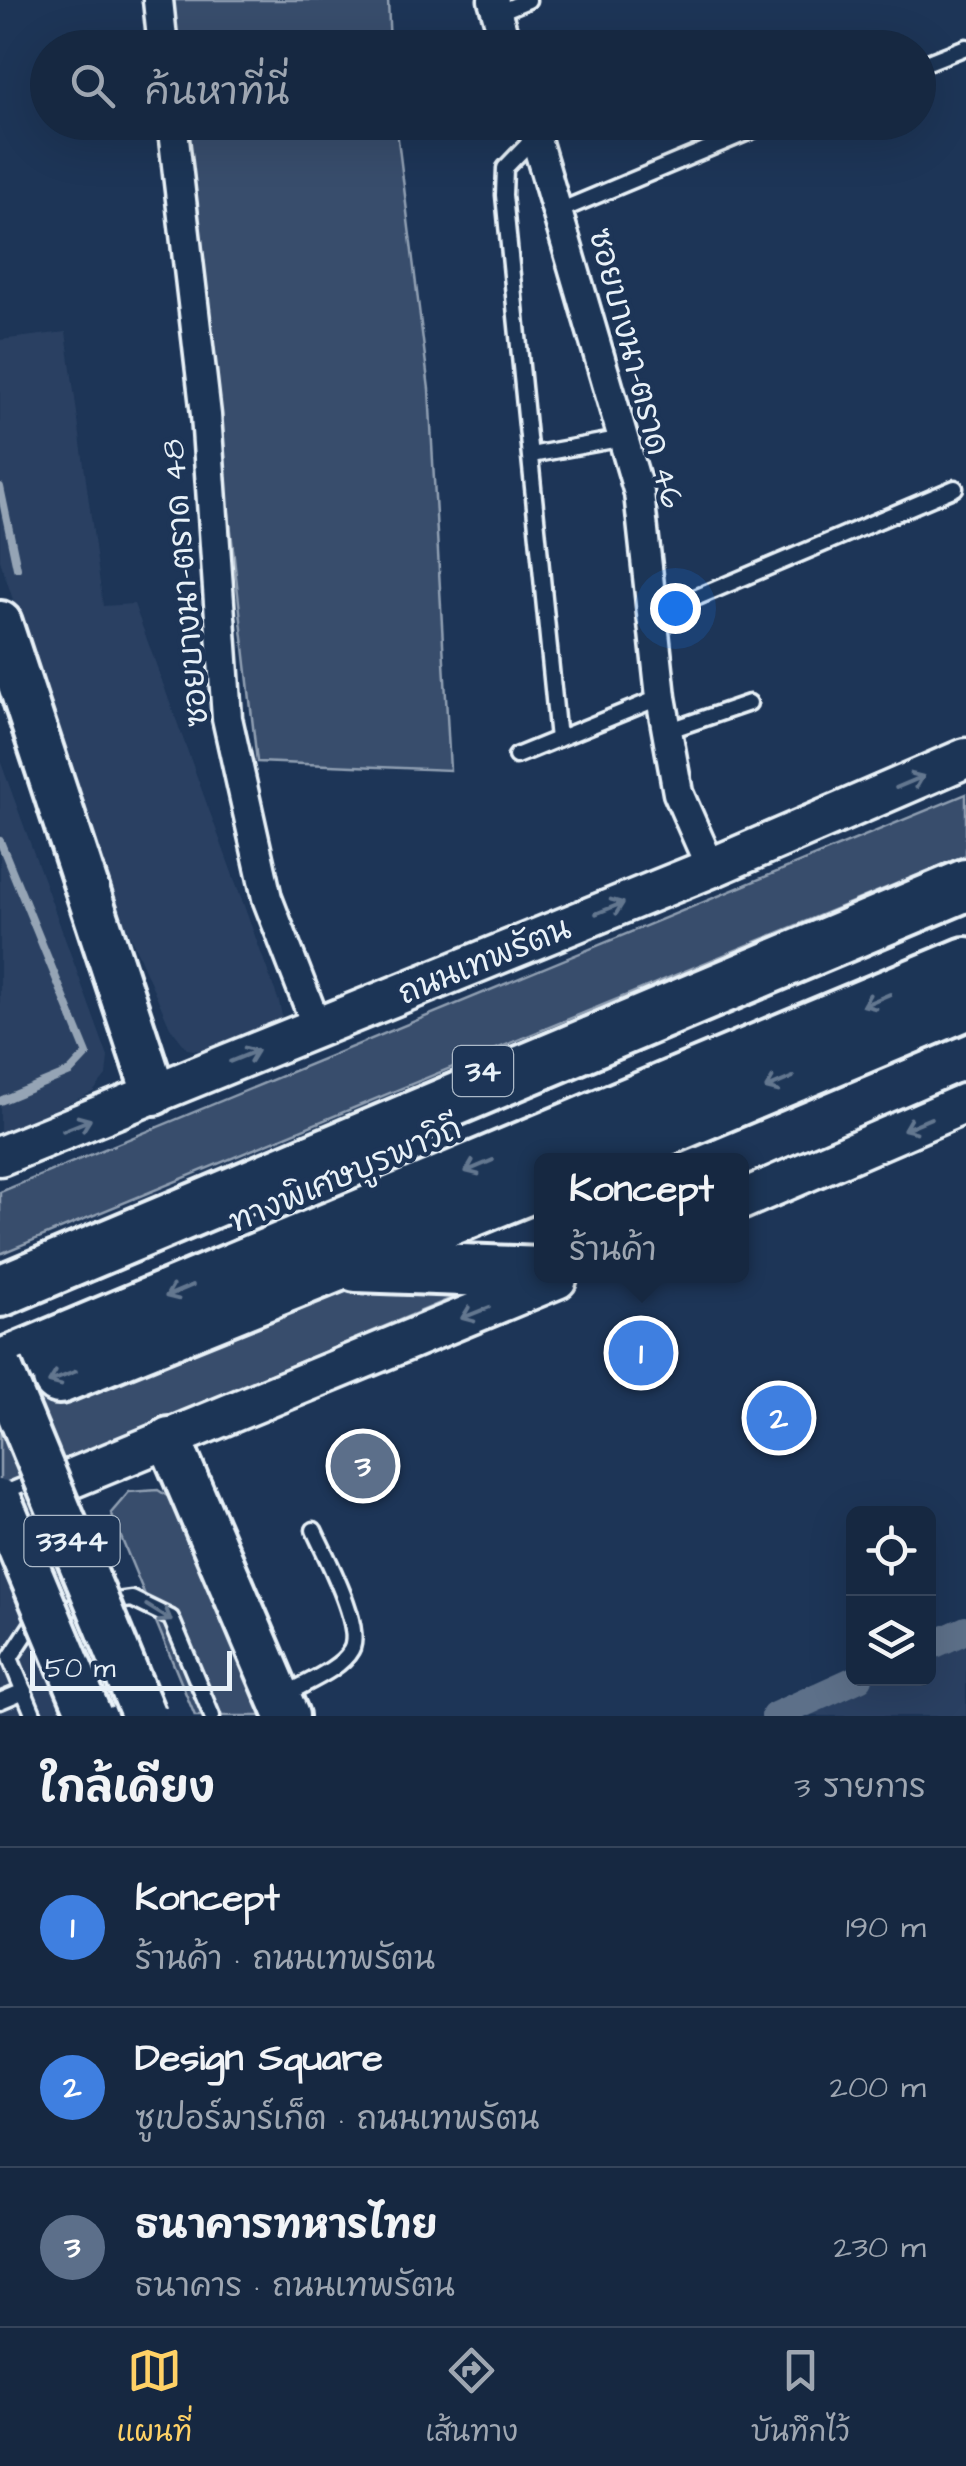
<!DOCTYPE html>
<html lang="th">
<meta charset="utf-8">
<style>
body{margin:0;font-family:"Architects Daughter","Playpen Sans Thai",sans-serif;background:#1f3048;color:#f1f3f6}
.controls{position:absolute;right:30px;bottom:30px;display:grid;overflow:hidden;border-radius:15px;box-shadow:0 10px 40px #0002}
.controls button{width:90px;height:90px;display:grid;place-items:center;padding:0;border:0;border-bottom:2px solid #35445a;background:#162841;color:#f1f3f6;font:50px sans-serif}
.scale{position:absolute;left:30px;bottom:25px;width:202px;box-sizing:border-box;padding-left:10px;border:5px solid #e8f1f8;border-top:0;font-size:28px;line-height:35px;white-space:nowrap;color:#e8f1f8;-webkit-text-stroke:8px #1d3557;paint-order:stroke}
.you{position:absolute;left:675px;top:608px;width:35px;height:35px;margin:-25px;border:8px solid #fff;border-radius:50%;background:#1a73e8;box-shadow:0 0 0 15px #1a73e833}
.badge{display:grid;place-items:center;width:65px;height:65px;border-radius:50%;background:#ffd166;color:#fff;font-size:32px;font-weight:700}
.pin{position:absolute;translate:-50% -50%;border:5px solid #fff;box-shadow:0 2px 10px #0006}
.popup{position:absolute;left:534px;top:1153px;width:215px;height:130px;box-sizing:border-box;display:grid;place-content:center;border-radius:15px;background:#162841;filter:drop-shadow(0 2px 8px #0005);font-size:32px;white-space:nowrap;color:#9ea6b1}
.popup b{font-size:38px;color:#f1f3f6}
.popup::after{content:'';position:absolute;left:50%;top:100%;margin-left:-20px;border:20px solid transparent;border-top-color:#162841}
.list{margin:0;padding:0;list-style:none}
h2{display:flex;justify-content:space-between;align-items:center;height:130px;margin:0;padding:0 40px;font-size:42px}
h2 small{font-size:32px;font-weight:400;color:#9ea6b1}
.list li{display:grid;grid-template-columns:65px 1fr auto;gap:30px;align-items:center;box-sizing:border-box;height:160px;padding:0 40px;border-top:2px solid #35445a}
.list b{display:block;font-size:38px;white-space:nowrap}
.list p{margin:0;font-size:32px;white-space:nowrap;color:#9ea6b1}
.list em{font-size:32px;font-style:normal;color:#9ea6b1}
.icon{flex:none;width:55px;height:55px;fill:none;stroke:currentColor;stroke-width:2;stroke-linecap:round;stroke-linejoin:round}
.map{position:relative;flex:none;width:966px;height:1716px;overflow:hidden}
.search{position:absolute;background:#162841;box-shadow:0 10px 40px #0002;left:30px;right:30px;top:30px;height:110px;display:flex;align-items:center;gap:25px;box-sizing:border-box;padding:0 35px;border-radius:55px;color:#9ea6b1;font-size:38px}
.sheet{height:610px;background:#162841}
nav{display:flex;justify-content:space-around;align-items:center;box-sizing:border-box;height:140px;border-top:2px solid #35445a;background:#162841;font-size:28px;color:#9ea6b1}
nav a{display:grid;justify-items:center;gap:5px}
nav .on{color:#ffd166}
.map>svg:first-child{display:block}
.built{fill:#2a4162}
.green{fill:#374d6c;stroke:#909fb2;stroke-width:2.5}
.lines{fill:none;stroke-linecap:round;stroke-linejoin:round}
.stream{stroke:#95a4b5;stroke-width:8}
.canal{stroke:#5d7089;stroke-width:28}
.lane-casing{stroke:#e8f1f8;stroke-width:21}
.street-casing{stroke:#e8f1f8;stroke-width:35}
.secondary-casing{stroke:#e8f1f8;stroke-width:45}
.primary-casing{stroke:#e8f1f8;stroke-width:50}
.highway-casing{stroke:#e8f1f8;stroke-width:58}
.lane{stroke:#1d3557;stroke-width:14}
.street{stroke:#1d3557;stroke-width:28}
.secondary{stroke:#1d3557;stroke-width:38}
.primary{stroke:#1d3557;stroke-width:42}
.highway{stroke:#1d3557;stroke-width:50}
.primary-bridge-casing{stroke:#e8f1f8;stroke-width:50;stroke-linecap:butt}
.primary-bridge{stroke:#1d3557;stroke-width:42}
.oneway{stroke:#64778f}
.labels{text-anchor:middle;stroke-width:9;stroke-linejoin:round;paint-order:stroke}
.shield{fill:#1d3557;stroke:#abb9c8;stroke-width:2.5}
.shield-label{font-size:30px;font-weight:bold;fill:#e8f1f8}
.street-label{font-size:32px;fill:#e8f1f8;stroke:#1d3557}
</style>
<div class="map">
<svg width="966" height="1716" viewBox="0 0 966 1716">
<rect width="100%" height="100%" fill="#1d3557"/>
<filter id="ink" filterUnits="userSpaceOnUse"><feTurbulence type="fractalNoise" baseFrequency=".01" numOctaves="2"/><feDisplacementMap in="SourceGraphic" scale="20" xChannelSelector="R" yChannelSelector="G"/><feConvolveMatrix kernelMatrix="1 2 1 2 8 2 1 2 1" color-interpolation-filters="sRGB"/></filter>
<g filter="url(#ink)">
<g class="built">
<polygon points="66,332 103,606 134,604 279,1002 285,1031 208,1052 187,1049 170,1027 103,874 0,560 0,340"/>
<polygon points="0,760 108,1057 106,1076 93,1092 0,1134"/>
<polygon points="0,1559 65,1716 0,1716"/>
<polygon points="966,1636 966,1716 788,1716 871,1679 928,1678 929,1653"/>
</g>
<g class="green">
<polygon points="170,0 388,0 390,47 176,47"/>
<polygon points="185,123 396,123 429,389 450,770 257,762"/>
<polygon points="966,794 966,855 0,1254 0,1192"/>
<polygon points="454,1285 457,1296 0,1488 0,1415 318,1289"/>
<polygon points="158,1490 184,1507 265,1716 195,1716 111,1513 129,1492"/>
</g>
<g class="lines">
<g class="stream">
<polyline points="0,487 17,568"/>
<polyline points="0,841 87,1054 70,1072 0,1101"/>
</g>
<g class="canal">
<polyline points="928,1647 966,1630"/>
<polyline points="775,1716 859,1678"/>
</g>
<defs>
<g id="lane">
<polyline points="497,13 528,0"/>
<polyline points="918,66 966,47"/>
<polyline points="535,137 505,168 504,195 558,739"/>
<polyline points="559,211 772,122"/>
<polyline points="531,455 624,438"/>
<polyline points="655,615 955,488"/>
<polyline points="667,731 749,703"/>
<polyline points="516,756 661,697"/>
<path d="M285 1695C304 1683 340 1670 351 1650 364 1627 325 1555 314 1530"/>
<polyline points="0,1701 24,1691"/>
<polyline points="34,1716 10,1658 31,1626 73,1607 132,1599 171,1618 212,1716"/>
</g>
<g id="street">
<polyline points="158,0 163,48"/>
<polyline points="493,0 507,48"/>
<polyline points="172,122 206,415 227,718 267,898 317,1027"/>
<polyline points="531,122 639,493 661,697 678,793 711,868"/>
</g>
<g id="secondary">
<polyline points="0,1156 711,868 966,758"/>
<polyline points="741,1200 966,1103"/>
<polyline points="0,1508 557,1279"/>
</g>
<g id="primary">
<polyline points="0,623 154,1093"/>
<polyline points="169,1439 287,1716"/>
</g>
<g id="highway">
<polyline points="594,1160 966,1004"/>
<polyline points="356,1266 541,1273"/>
<polyline points="0,1291 966,885"/>
<polyline points="0,1366 966,963"/>
<polyline points="59,1378 541,1183"/>
</g>
</defs>
<use href="#lane" class="lane-casing"/>
<use href="#street" class="street-casing"/>
<use href="#secondary" class="secondary-casing"/>
<use href="#primary" class="primary-casing"/>
<use href="#highway" class="highway-casing"/>
<use href="#lane" class="lane"/>
<use href="#street" class="street"/>
<use href="#secondary" class="secondary"/>
<use href="#primary" class="primary"/>
<use href="#highway" class="highway"/>
<defs>
<g id="primary-bridge">
<polyline points="0,1367 144,1716"/>
<polyline points="0,1501 90,1716"/>
</g>
</defs>
<use href="#primary-bridge" class="primary-bridge-casing"/>
<use href="#primary-bridge" class="primary-bridge"/>
</g>
<defs><path id="oneway-shaft" d="M-6 0H5M1.5-3L5.5 0L1.5 3" fill="none" stroke-width="1.6" stroke-linecap="round" stroke-linejoin="round" transform="scale(2.5)"/></defs>
<g class="oneway">
<use href="#oneway-shaft" transform="translate(910 782) rotate(-23)"/>
<use href="#oneway-shaft" transform="translate(610 908) rotate(-22)"/>
<use href="#oneway-shaft" transform="translate(876 1000) rotate(157)"/>
<use href="#oneway-shaft" transform="translate(244 1056) rotate(-22)"/>
<use href="#oneway-shaft" transform="translate(779 1083) rotate(157)"/>
<use href="#oneway-shaft" transform="translate(917 1124) rotate(157)"/>
<use href="#oneway-shaft" transform="translate(77 1125) rotate(-22)"/>
<use href="#oneway-shaft" transform="translate(479 1166) rotate(157)"/>
<use href="#oneway-shaft" transform="translate(179 1291) rotate(157)"/>
<use href="#oneway-shaft" transform="translate(475 1313) rotate(158)"/>
<use href="#oneway-shaft" transform="translate(62 1377) rotate(158)"/>
<use href="#oneway-shaft" transform="translate(159 1613) rotate(32)"/>
</g>
</g>
<g class="labels">
<g class="shield">
<rect x="453" y="1046" width="60" height="50" rx="8"/>
<rect x="24.5" y="1516" width="95" height="50" rx="8"/>
</g>
<g class="shield-label">
<text x="483" y="1081">34</text>
<text x="72" y="1551">3344</text>
</g>
<g class="street-label">
<text transform="translate(637 368) rotate(75)" y="11">ซอยบางนา-ตราด 46</text>
<text transform="translate(184 583) rotate(-95)" y="11">ซอยบางนา-ตราด 48</text>
<text transform="translate(484 960) rotate(-22)" y="11">ถนนเทพรัตน</text>
<text transform="translate(345 1174) rotate(-23)" y="11">ทางพิเศษบูรพาวิถี</text>
</g>
</g>
</svg>
<div class="controls">
<button><svg class="icon" aria-label="locate" viewBox="0 0 24 24"><circle cx="12" cy="12" r="6"/><path d="M12 2v4M12 18v4M2 12h4M18 12h4"/></svg></button>
<button><svg class="icon" aria-label="layers" viewBox="0 0 24 24"><path d="M12 4l9 5-9 5-9-5zM3 14l9 5 9-5"/></svg></button>
</div>
<div class="scale">50 m</div>
<div class="you"></div>
<div class="pin badge" style="left:641px;top:1353px;background:#3f7fe0">1</div>
<div class="popup"><b>Koncept</b>ร้านค้า</div>
<div class="pin badge" style="left:779px;top:1418px;background:#3f7fe0">2</div>
<div class="pin badge" style="left:363px;top:1466px;background:#5c6f8a">3</div>
<div class="search"><svg class="icon" aria-label="search" viewBox="0 0 24 24"><circle cx="10" cy="10" r="6"/><path d="M15 15l6 6"/></svg>ค้นหาที่นี่</div>
</div>
<section class="sheet">
<h2>ใกล้เคียง<small>3 รายการ</small></h2>
<ul class="list">
<li><span class="badge" style="background:#3f7fe0">1</span><div><b>Koncept</b><p>ร้านค้า · ถนนเทพรัตน</p></div><em>190 m</em></li>
<li><span class="badge" style="background:#3f7fe0">2</span><div><b>Design Square</b><p>ซูเปอร์มาร์เก็ต · ถนนเทพรัตน</p></div><em>200 m</em></li>
<li><span class="badge" style="background:#5c6f8a">3</span><div><b>ธนาคารทหารไทย</b><p>ธนาคาร · ถนนเทพรัตน</p></div><em>230 m</em></li>
</ul>
</section>
<nav>
<a class="on"><svg class="icon" aria-label="map" viewBox="0 0 24 24"><path d="M3 6l6-2 6 2 6-2v14l-6 2-6-2-6 2zM9 4v14M15 6v14"/></svg>แผนที่</a>
<a><svg class="icon" aria-label="directions" viewBox="0 0 24 24"><path d="M12 3l9 9-9 9-9-9zM9 14v-3h6M13 9l2 2-2 2"/></svg>เส้นทาง</a>
<a><svg class="icon" aria-label="saved" viewBox="0 0 24 24"><path d="M7 4h10v16l-5-4-5 4z"/></svg>บันทึกไว้</a>
</nav>
